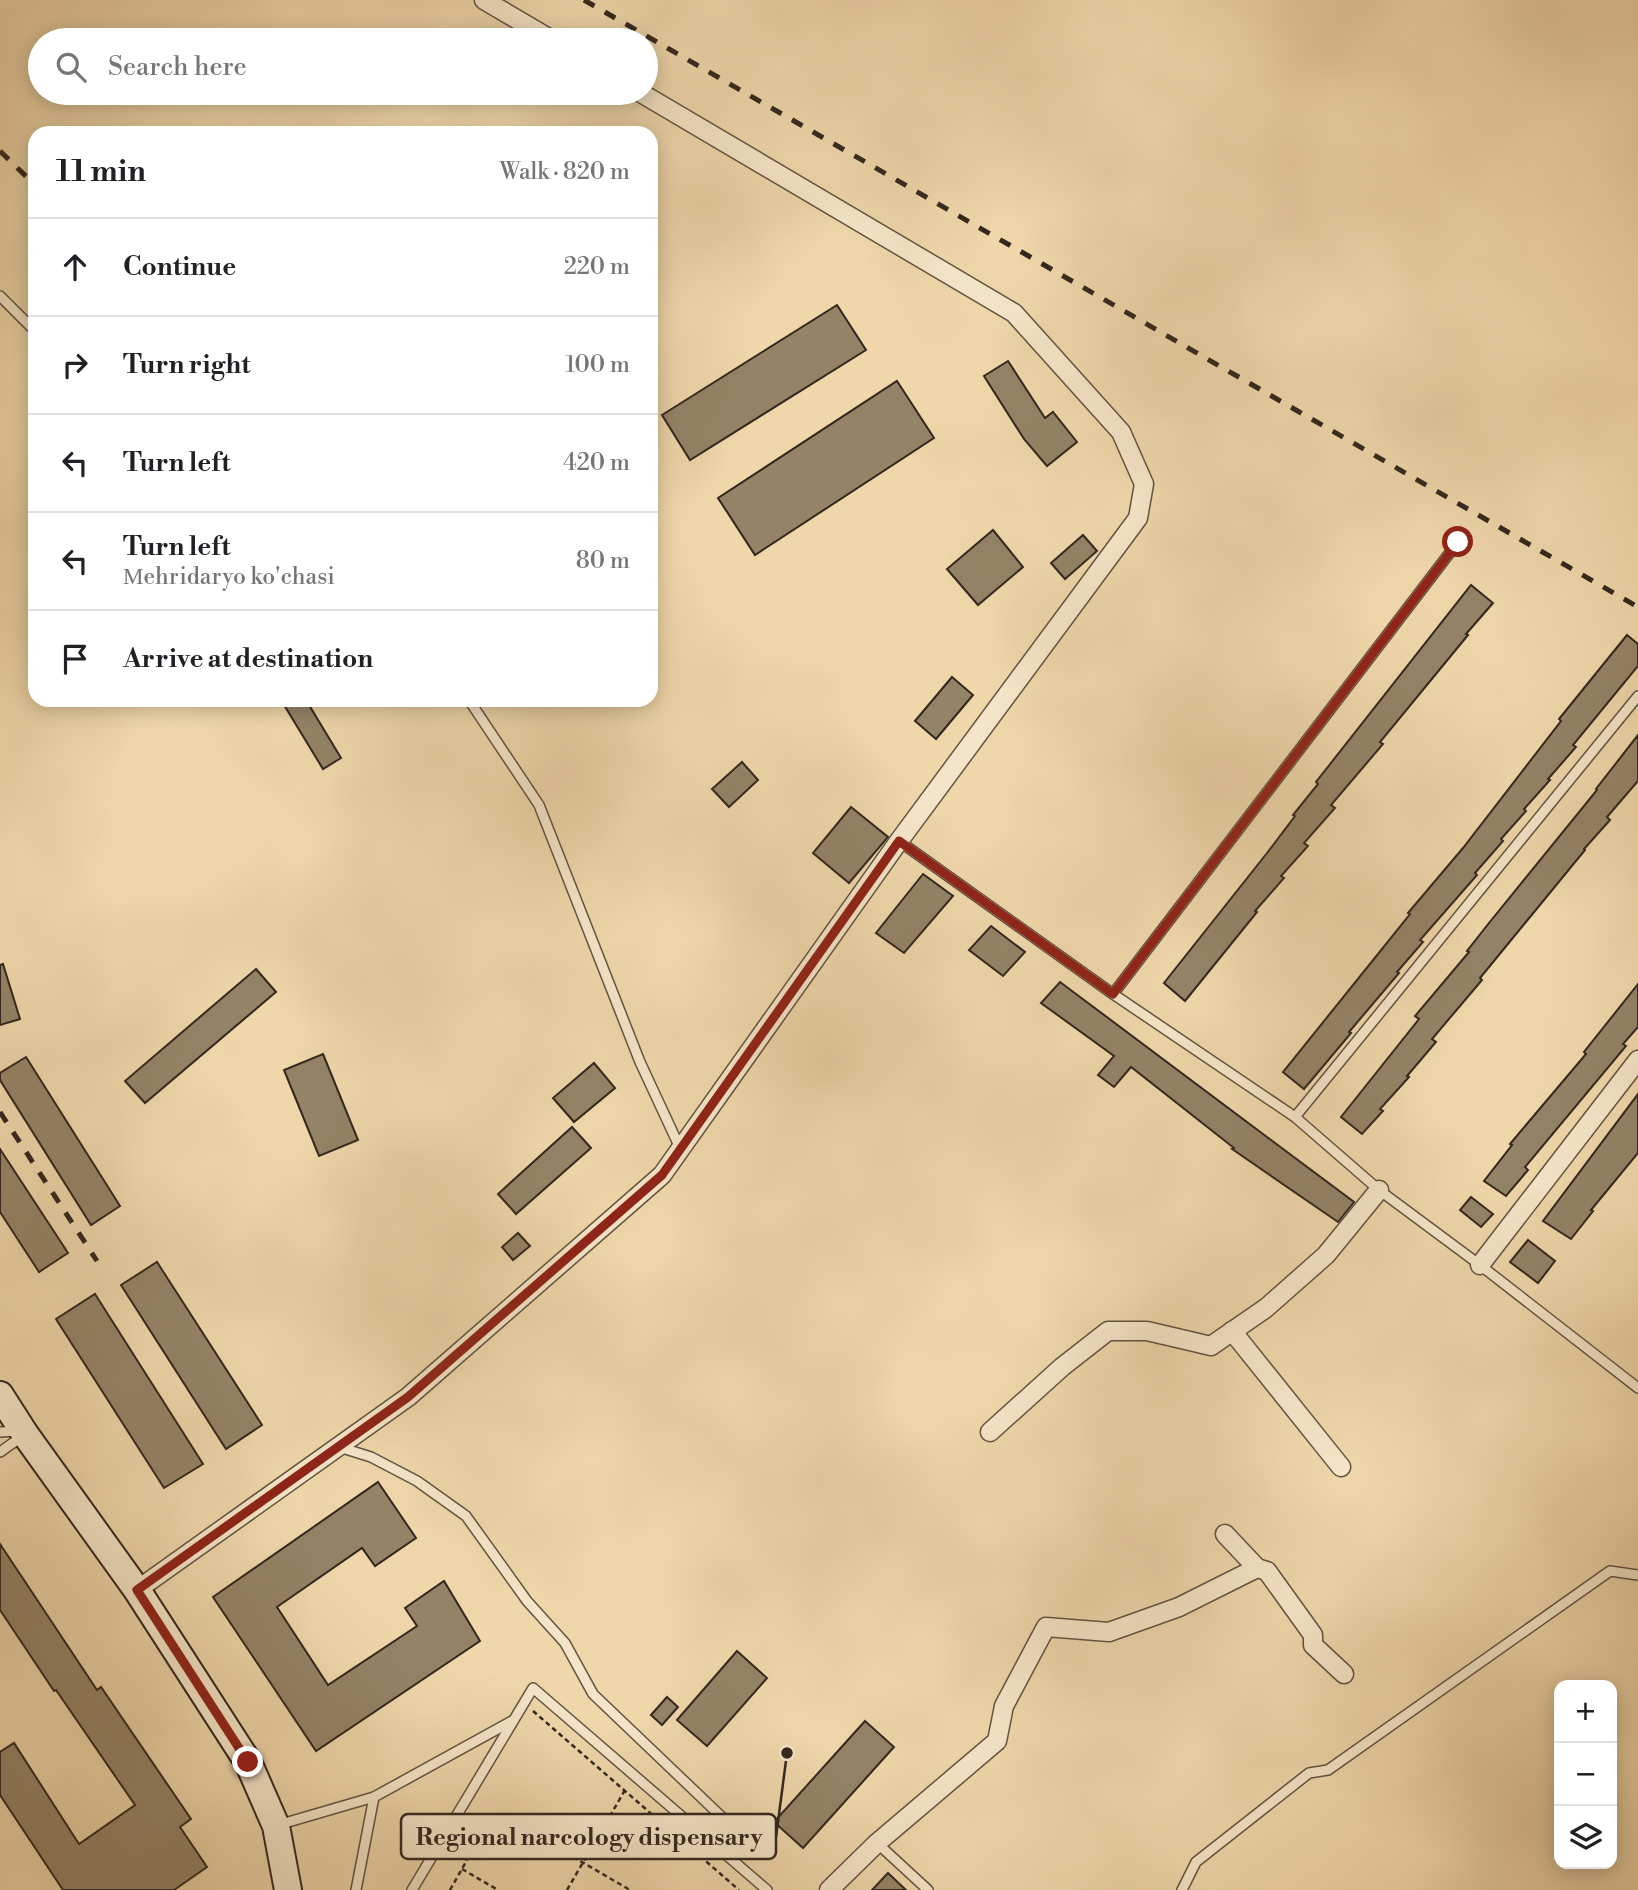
<!DOCTYPE html>
<meta charset="utf-8">
<style>
body{margin:0;font-family:"Libre Bodoni",serif;background:#f6f6f6;color:#202124}
.controls{position:absolute;right:21px;bottom:21px;display:grid;overflow:hidden;border-radius:14px;box-shadow:0 4px 18px #0003}
.controls button{width:63px;height:63px;display:grid;place-items:center;padding:0;border:0;border-bottom:2px solid #e0e0e0;background:#fff;color:#202124;font:35px sans-serif}
.stop{position:absolute;width:21px;height:21px;margin:-16px;border:5px solid #8f2418;border-radius:50%;background:#fff}
.stop.end{background:#8f2418;border-color:#fff;box-shadow:0 2px 7px #0008}
.list{margin:0;padding:0;list-style:none}
h2{display:flex;justify-content:space-between;align-items:center;height:91px;margin:0;padding:0 28px;font-size:30px}
h2 small{font-size:23px;font-weight:400;color:#757577}
.list li{display:grid;grid-template-columns:46px 1fr auto;gap:21px;align-items:center;box-sizing:border-box;height:98px;padding:0 28px;border-top:2px solid #e0e0e0}
.list b{display:block;font-size:26px;white-space:nowrap}
.list p{margin:0;font-size:23px;white-space:nowrap;color:#757577}
.list em{font-size:23px;font-style:normal;color:#757577}
.icon{flex:none;width:38px;height:38px;fill:none;stroke:currentColor;stroke-width:2;stroke-linecap:round;stroke-linejoin:round}
.map{position:relative;flex:none;width:1638px;height:1890px;overflow:hidden}
.search{position:absolute;background:#fff;box-shadow:0 4px 18px #0003;left:28px;top:28px;width:630px;height:77px;display:flex;align-items:center;gap:18px;box-sizing:border-box;padding:0 24px;border-radius:38px;color:#757577;font-size:26px}
.panel{position:absolute;background:#fff;box-shadow:0 4px 18px #0003;left:28px;top:126px;width:630px;height:581px;border-radius:21px}
.map>svg:first-child{display:block}
.building{fill:#948367;stroke:#32271f;stroke-width:2}
.lines{fill:none;stroke-linecap:round;stroke-linejoin:round}
.lane-casing{stroke:#615342;stroke-width:12}
.street-casing{stroke:#615342;stroke-width:21}
.secondary-casing{stroke:#32271f;stroke-width:30}
.path{stroke:#32271f;stroke-width:2.5;stroke-dasharray:5 3.5;stroke-linecap:butt}
.lane{stroke:#f5e5c8;stroke-width:9}
.street{stroke:#f5e5c8;stroke-width:18}
.secondary{stroke:#f5e5c8;stroke-width:26}
.rail{stroke:#32271f;stroke-width:5;stroke-dasharray:12 12;stroke-linecap:butt}
.route{stroke:#8f2418;stroke-width:9}
.leader{fill:none;stroke:#32271f;stroke-width:2.5}
.callout-dot{fill:#32271f;stroke:#f5e5c8;stroke-width:2.5}
.callout{fill:#f5e5c8;stroke:#32271f;stroke-width:2.5}
.callout-label{font-size:24px;text-anchor:middle;font-weight:bold;fill:#32271f}
</style>
<div class="map">
<svg width="1638" height="1890" viewBox="0 0 1638 1890">
<rect width="100%" height="100%" fill="#efd7aa"/>
<filter id="stains"><feTurbulence type="fractalNoise" baseFrequency=".00286" numOctaves="4"/><feColorMatrix values="0 0 0 0 .2 0 0 0 0 .09 0 0 0 0 .02 0 0 0 .5 -.17"/></filter>
<radialGradient id="worn" r=".72"><stop offset=".6" stop-color="#630" stop-opacity="0"/><stop offset="1" stop-color="#630" stop-opacity=".3"/></radialGradient>
<g class="building">
<polygon points="837,305 866,350 690,460 662,415"/>
<polygon points="1008,361 1045,418 1053,412 1077,442 1047,466 1024,439 984,376"/>
<polygon points="897,381 934,438 755,555 718,498"/>
<polygon points="993,530 1023,567 978,605 947,569"/>
<polygon points="1083,535 1097,551 1065,579 1051,563"/>
<polygon points="1471,585 1493,603 1466,634 1468,635 1380,742 1383,744 1331,805 1335,808 1304,843 1308,846 1281,876 1284,878 1255,911 1257,912 1185,1001 1164,983 1267,853 1295,816 1293,815 1318,784 1316,782"/>
<polygon points="1627,635 1638,644 1638,666 1573,745 1576,747 1548,779 1550,780 1524,809 1526,811 1501,839 1503,841 1475,873 1477,875 1420,940 1423,942 1397,972 1399,973 1349,1032 1351,1033 1304,1089 1283,1072 1382,949 1410,914 1408,913 1463,848 1561,721 1559,719"/>
<polygon points="952,677 973,695 936,739 915,721"/>
<polygon points="281,700 306,700 341,758 323,769"/>
<polygon points="1638,735 1638,781 1607,817 1610,820 1584,849 1585,850 1480,978 1482,980 1432,1039 1436,1042 1407,1076 1409,1077 1380,1109 1383,1111 1362,1134 1341,1117 1419,1019 1415,1016 1469,952 1467,951 1489,923 1597,790 1596,789"/>
<polygon points="742,762 758,780 729,807 712,789"/>
<polygon points="851,807 888,837 849,883 813,853"/>
<polygon points="923,874 953,896 904,953 876,933"/>
<polygon points="991,926 1025,952 1003,976 969,950"/>
<polygon points="3,964 20,1019 0,1025 0,965"/>
<polygon points="256,969 276,992 145,1103 125,1081"/>
<polygon points="1060,982 1354,1202 1338,1222 1232,1149 1234,1148 1131,1067 1114,1087 1098,1075 1114,1056 1041,1003"/>
<polygon points="1638,984 1638,1027 1623,1044 1626,1046 1525,1167 1528,1170 1506,1196 1484,1181 1512,1145 1510,1144 1586,1054 1584,1052"/>
<polygon points="323,1054 358,1140 319,1156 284,1070"/>
<polygon points="26,1057 120,1206 91,1225 0,1080 0,1073"/>
<polygon points="594,1063 615,1088 574,1122 553,1098"/>
<polygon points="1638,1094 1638,1153 1591,1210 1593,1211 1571,1239 1543,1221"/>
<polygon points="572,1127 591,1148 516,1214 498,1194"/>
<polygon points="0,1149 68,1253 39,1272 0,1212"/>
<polygon points="1471,1197 1493,1214 1481,1227 1460,1210"/>
<polygon points="518,1233 530,1246 513,1260 502,1247"/>
<polygon points="1528,1240 1555,1261 1538,1283 1510,1262"/>
<polygon points="157,1262 262,1425 226,1449 121,1285"/>
<polygon points="95,1294 203,1464 164,1488 56,1319"/>
<polygon points="378,1482 416,1538 375,1566 362,1548 277,1607 328,1685 417,1626 405,1608 444,1581 480,1641 316,1751 213,1597"/>
<polygon points="0,1544 97,1690 101,1687 191,1819 180,1827 207,1867 174,1890 63,1890 0,1795 0,1752 14,1743 79,1844 135,1805 56,1690 54,1691 0,1610"/>
<polygon points="737,1651 767,1678 707,1746 677,1720"/>
<polygon points="667,1697 678,1707 662,1725 651,1715"/>
<polygon points="865,1721 894,1747 803,1848 774,1822"/>
<polygon points="888,1873 906,1890 872,1890"/>
</g>
<g class="lines">
<defs>
<g id="lane">
<polyline points="0,296 35,331"/>
<polyline points="469,700 539,805 640,1062 680,1148"/>
<polyline points="899,841 1113,994 1295,1117 1379,1190 1480,1265 1638,1388"/>
<polyline points="1113,994 1458,542"/>
<polyline points="1295,1117 1638,696"/>
<polyline points="0,1432 17,1431"/>
<polyline points="339,1447 371,1457 417,1481 466,1516 527,1601 565,1643 593,1694 748,1842"/>
<polyline points="0,1452 24,1435"/>
<polyline points="278,1825 374,1797"/>
<polyline points="877,1843 928,1890"/>
<polyline points="356,1890 374,1797 512,1721"/>
<polyline points="412,1890 533,1688 767,1890"/>
<polyline points="1182,1890 1196,1862 1309,1773 1328,1770 1610,1571 1638,1575"/>
</g>
<g id="street">
<polyline points="484,0 552,40"/>
<polyline points="1480,1265 1638,1060"/>
<polyline points="1232,1331 1341,1467"/>
<polyline points="990,1432 1062,1367 1108,1331 1147,1331 1211,1346 1266,1308 1326,1255 1379,1190"/>
<polyline points="1225,1534 1257,1568"/>
<polyline points="137,1590 408,1397 662,1175 899,841 1138,518 1144,484 1121,432 1014,313 641,93"/>
<polyline points="829,1890 877,1843 997,1741 1004,1706 1046,1627 1109,1632 1179,1607 1257,1568 1267,1571 1313,1635 1313,1645 1344,1674"/>
</g>
<polyline id="secondary" points="0,1395 25,1434 137,1590 248,1762 276,1826 288,1890"/>
</defs>
<use href="#lane" class="lane-casing"/>
<use href="#street" class="street-casing"/>
<use href="#secondary" class="secondary-casing"/>
<g class="path">
<polyline points="533,1711 739,1890"/>
<polyline points="551,1844 630,1890"/>
<polyline points="462,1869 498,1890"/>
<polyline points="450,1890 467,1860 452,1851"/>
<polyline points="567,1890 625,1790"/>
</g>
<use href="#lane" class="lane"/>
<use href="#street" class="street"/>
<use href="#secondary" class="secondary"/>
<g class="rail">
<polyline points="584,0 1638,607"/>
<polyline points="0,151 35,185"/>
<polyline points="0,1112 97,1261"/>
</g>
</g>
<g class="lines">
<polyline class="route" points="248,1762 137,1590 408,1397 662,1175 899,841 1113,994 1458,542"/>
</g>
<path class="leader" d="M787 1753L776 1837"/>
<circle class="callout-dot" cx="787" cy="1753" r="7"/>
<rect class="callout" x="401" y="1814" width="375" height="45" rx="7"/>
<g class="callout-label">
<text x="589" y="1845">Regional narcology dispensary</text>
</g>
<rect width="100%" height="100%" filter="url(#stains)"/>
<rect width="100%" height="100%" fill="url(#worn)"/>
</svg>
<div class="controls">
<button>+</button>
<button>−</button>
<button><svg class="icon" aria-label="layers" viewBox="0 0 24 24"><path d="M12 4l9 5-9 5-9-5zM3 14l9 5 9-5"/></svg></button>
</div>
<div class="stop" style="left:1458px;top:542px"></div>
<div class="stop end" style="left:248px;top:1762px"></div>
<div class="search"><svg class="icon" aria-label="search" viewBox="0 0 24 24"><circle cx="10" cy="10" r="6"/><path d="M15 15l6 6"/></svg>Search here</div>
<section class="panel">
<h2>11 min<small>Walk · 820 m</small></h2>
<ul class="list">
<li><svg class="icon" aria-label="ahead" viewBox="0 0 24 24"><path d="M12 20V5M6 11l6-6 6 6"/></svg><div><b>Continue</b></div><em>220 m</em></li>
<li><svg class="icon" aria-label="right" viewBox="0 0 24 24"><path d="M7 20v-9h11M14 6l5 5-5 5"/></svg><div><b>Turn right</b></div><em>100 m</em></li>
<li><svg class="icon" aria-label="left" viewBox="0 0 24 24"><path d="M17 20v-9H6M10 6l-5 5 5 5"/></svg><div><b>Turn left</b></div><em>420 m</em></li>
<li><svg class="icon" aria-label="left" viewBox="0 0 24 24"><path d="M17 20v-9H6M10 6l-5 5 5 5"/></svg><div><b>Turn left</b><p>Мehridaryo ko'chasi</p></div><em>80 m</em></li>
<li><svg class="icon" aria-label="arrive" viewBox="0 0 24 24"><path d="M6 21V4h12l-3 4 3 4H6"/></svg><div><b>Arrive at destination</b></div></li>
</ul>
</section>
</div>
